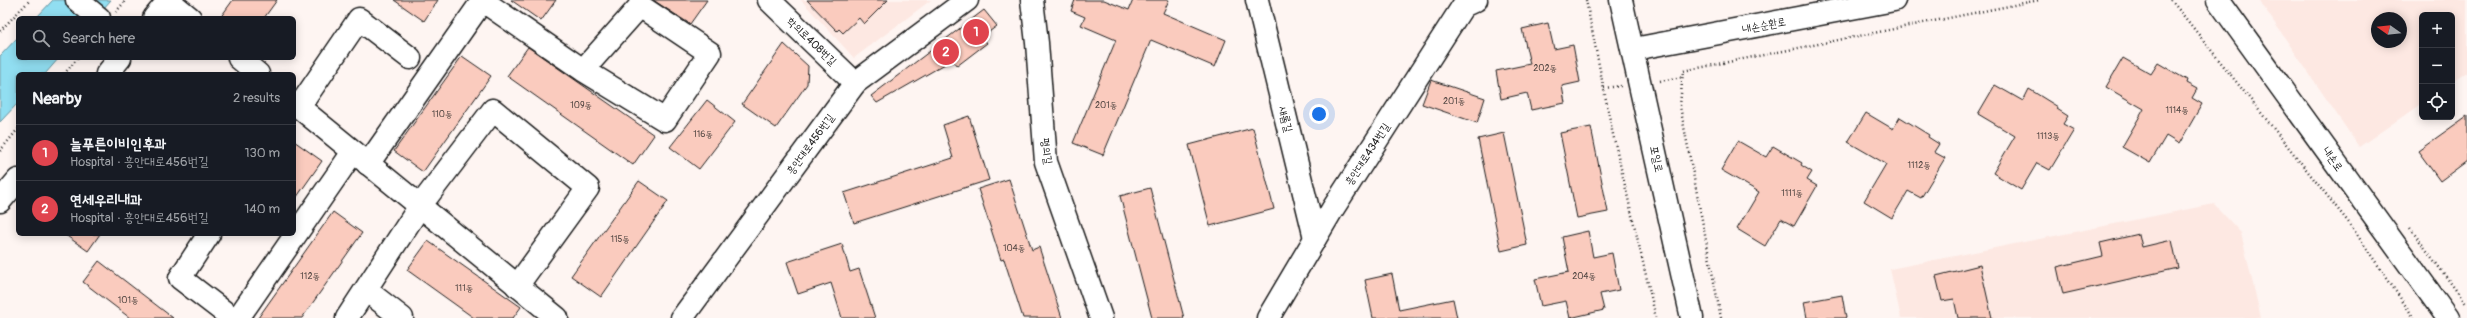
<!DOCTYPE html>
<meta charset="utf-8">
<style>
body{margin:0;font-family:Pangolin,"Poor Story",sans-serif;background:#242831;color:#f1f3f6}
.controls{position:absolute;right:12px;top:12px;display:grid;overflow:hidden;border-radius:6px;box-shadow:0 2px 10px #0003}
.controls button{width:36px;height:36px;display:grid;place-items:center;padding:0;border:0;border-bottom:1px solid #363941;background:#171b24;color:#f1f3f6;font:20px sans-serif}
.compass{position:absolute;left:2371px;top:12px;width:36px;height:36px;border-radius:50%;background:#171b24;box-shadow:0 2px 10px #0003;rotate:285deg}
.you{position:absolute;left:1319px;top:114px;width:14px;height:14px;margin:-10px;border:3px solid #fff;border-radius:50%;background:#1a73e8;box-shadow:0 0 0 6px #1a73e833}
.badge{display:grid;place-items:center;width:26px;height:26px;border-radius:50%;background:#1a73e8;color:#fff;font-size:13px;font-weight:700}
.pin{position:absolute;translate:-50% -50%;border:2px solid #fff;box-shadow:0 1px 4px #0006}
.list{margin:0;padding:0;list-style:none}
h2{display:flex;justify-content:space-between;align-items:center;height:52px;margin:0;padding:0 16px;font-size:17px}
h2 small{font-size:13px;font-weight:400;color:#9ea1a6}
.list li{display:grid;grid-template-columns:26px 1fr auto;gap:12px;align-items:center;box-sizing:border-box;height:56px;padding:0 16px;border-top:1px solid #363941}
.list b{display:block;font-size:15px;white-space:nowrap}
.list p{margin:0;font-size:13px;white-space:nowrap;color:#9ea1a6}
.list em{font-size:13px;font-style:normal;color:#9ea1a6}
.icon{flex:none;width:22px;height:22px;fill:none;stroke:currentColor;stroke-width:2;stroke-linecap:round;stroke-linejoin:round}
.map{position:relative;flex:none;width:2467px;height:318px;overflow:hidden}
.search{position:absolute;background:#171b24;box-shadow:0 2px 10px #0003;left:16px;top:16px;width:280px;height:44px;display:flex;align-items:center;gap:10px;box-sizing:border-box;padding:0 14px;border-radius:6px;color:#9ea1a6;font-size:15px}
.panel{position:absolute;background:#171b24;box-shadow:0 2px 10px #0003;left:16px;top:72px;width:280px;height:164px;border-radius:6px}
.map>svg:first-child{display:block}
.built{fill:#fde8e2;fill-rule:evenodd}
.water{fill:#91def1;stroke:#62909c}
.building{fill:#facbbe;stroke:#1c1c1c}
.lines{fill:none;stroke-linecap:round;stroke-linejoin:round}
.minor-casing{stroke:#1c1c1c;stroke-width:25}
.path{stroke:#1c1c1c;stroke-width:2.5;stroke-dasharray:1 3;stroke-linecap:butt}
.minor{stroke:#fff;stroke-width:22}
.labels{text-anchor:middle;stroke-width:4;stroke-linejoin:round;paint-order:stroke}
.number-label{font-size:9px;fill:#544844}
.street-label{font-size:11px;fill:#1c1c1c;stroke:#fff}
</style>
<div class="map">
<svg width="2467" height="318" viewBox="0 0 2467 318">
<rect width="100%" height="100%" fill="#fef5f2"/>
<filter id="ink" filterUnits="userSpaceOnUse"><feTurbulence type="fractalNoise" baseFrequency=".025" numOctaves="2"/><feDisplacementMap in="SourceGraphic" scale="8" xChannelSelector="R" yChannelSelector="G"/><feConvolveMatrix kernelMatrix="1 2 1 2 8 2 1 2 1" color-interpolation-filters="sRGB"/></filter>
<g filter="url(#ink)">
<g class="built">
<polygon points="801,0 931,0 854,58"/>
<path d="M2259 0H2467V72L2452 82V15H2422V103L2359 147ZM2377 18H2401V42H2377Z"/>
<polygon points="2214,204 2241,233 2261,318 1901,318 1890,269"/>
</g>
<g class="water">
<polygon points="53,0 111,0 95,18 36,18"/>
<polygon points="18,37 18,58 59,58 45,74 18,74 18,103 0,122 0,56"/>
</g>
<g class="building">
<polygon points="233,0 277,0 264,18 220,18"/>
<polygon points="394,0 438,0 424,21"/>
<polygon points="511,0 556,0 541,21"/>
<polygon points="653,0 707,0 690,24"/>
<polygon points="807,0 888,0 864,24 859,18 843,33 839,29 837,31"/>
<polygon points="1075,0 1104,0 1129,10 1133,0 1169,0 1163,13 1226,40 1215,67 1151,40 1103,155 1073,143 1116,40 1081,25 1085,17 1071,11"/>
<polygon points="984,10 997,26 982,37 987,43 957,66 952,60 877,103 871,96"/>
<polygon points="1548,23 1554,49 1573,45 1580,82 1562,86 1565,103 1531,110 1527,93 1501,99 1496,71 1530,64 1522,29"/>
<polygon points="784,44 808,66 807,84 776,128 742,104"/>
<polygon points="528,47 654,135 633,165 507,76"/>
<polygon points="462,56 491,76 423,172 394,151"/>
<polygon points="2123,58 2151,74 2158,63 2187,80 2186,83 2197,89 2192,98 2202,104 2179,144 2166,136 2150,163 2122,147 2144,109 2106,87"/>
<polygon points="1431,80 1485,98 1477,123 1422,104"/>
<polygon points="1995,85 2023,101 2029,89 2058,107 2057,109 2068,116 2063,124 2074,130 2050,170 2037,163 2021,190 1993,173 2015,136 1978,114"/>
<polygon points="707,100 735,122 699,169 670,147"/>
<polygon points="1866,113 1893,129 1900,117 1929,135 1928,137 1939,144 1934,152 1945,158 1921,198 1908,191 1892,218 1864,201 1886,164 1848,142"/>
<polygon points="969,116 989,180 854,223 844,193 953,158 943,125"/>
<polygon points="2467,116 2467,161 2440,181 2418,151"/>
<polygon points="1591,127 1608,212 1577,218 1560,133"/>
<polygon points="1253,128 1274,209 1210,226 1189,145"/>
<polygon points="1504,133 1527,245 1501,251 1478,139"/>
<polygon points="294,141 322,161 294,201"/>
<polygon points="1738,141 1766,157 1773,146 1802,163 1801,165 1812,172 1807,180 1817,186 1794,226 1781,219 1765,246 1737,229 1759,192 1721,170"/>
<polygon points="1009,179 1032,250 1039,247 1062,318 1023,318 1004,259 1001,260 978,189"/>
<polygon points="639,181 668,201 601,297 571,276"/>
<polygon points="1150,188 1184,318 1152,318 1120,196"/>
<polygon points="333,212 362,233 302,318 258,318"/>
<polygon points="1588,231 1593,257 1612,253 1619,290 1600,294 1604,310 1570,318 1566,301 1541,306 1535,279 1569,272 1562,237"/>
<polygon points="64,234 100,234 88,251"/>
<polygon points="2139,234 2142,247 2172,240 2178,268 2063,294 2057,267 2103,256 2100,243"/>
<polygon points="428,241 521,307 513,318 474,318 407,270"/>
<polygon points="842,244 850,272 859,269 875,318 842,318 831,283 798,294 787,262"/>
<polygon points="99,261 173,318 130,318 83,282"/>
<polygon points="1980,265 1992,318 1958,318 1954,299 1942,301 1936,276"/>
<polygon points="1392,274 1399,310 1453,299 1457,318 1373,318 1365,280"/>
<polygon points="1842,295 1846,318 1807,318 1804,302"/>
</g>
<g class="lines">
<defs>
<g id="minor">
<polyline points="77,0 99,18"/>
<polyline points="168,0 190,18"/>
<polyline points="769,0 855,83"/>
<polyline points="1032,0 1037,43 1046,162 1101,318"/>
<polyline points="1257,0 1315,238"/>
<polyline points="1621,0 1692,318"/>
<polyline points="2218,0 2448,318"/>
<polyline points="483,1 583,70 665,120 710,53 640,6 583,70"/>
<polyline points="154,18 169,0"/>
<polyline points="1634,49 1894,0"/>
<polyline points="239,58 258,74"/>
<polyline points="107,74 120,58"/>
<polyline points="294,103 557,318"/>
<polyline points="299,107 359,19 410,58"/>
<polyline points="368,164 483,0"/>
<polyline points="0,201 18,180"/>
<polyline points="209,234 180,278 232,318"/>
<polyline points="366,290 402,318"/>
<polyline points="238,318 353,152"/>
<polyline points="347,318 420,206 493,110 588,188 517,286"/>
<polyline points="682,318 855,83 967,0"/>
<polyline points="1268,318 1332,210 1463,6 1476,0"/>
</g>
</defs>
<use href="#minor" class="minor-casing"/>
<g class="path">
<polyline points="1586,0 1612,130 1656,318"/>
<polyline points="2171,0 2349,223 2414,318"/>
<polyline points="116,12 126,0"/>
<polyline points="0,31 30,0"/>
<polyline points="64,74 78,58"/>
<polyline points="1660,81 1682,77"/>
<polyline points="1604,88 1621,86"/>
<polyline points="0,151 18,129"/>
<polyline points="2410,228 2467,305"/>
<polyline points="1721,318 1680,106 1683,71 2039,0"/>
</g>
<use href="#minor" class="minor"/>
</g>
</g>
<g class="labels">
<g class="number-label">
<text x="1545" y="71">202동</text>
<text x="1454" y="104">201동</text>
<text x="581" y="108">109동</text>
<text x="1106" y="108">201동</text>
<text x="2177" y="113">1114동</text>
<text x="442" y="117">110동</text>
<text x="703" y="137">116동</text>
<text x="2048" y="139">1113동</text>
<text x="1919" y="168">1112동</text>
<text x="1792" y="196">1111동</text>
<text x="620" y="242">115동</text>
<text x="1014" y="251">104동</text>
<text x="310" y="279">112동</text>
<text x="1584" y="279">204동</text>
<text x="464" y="291">111동</text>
<text x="128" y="303">101동</text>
</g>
<g class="street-label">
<text transform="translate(1764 25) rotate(-11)" y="4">내손순환로</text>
<text transform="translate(812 41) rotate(44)" y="4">학의로408번길</text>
<text transform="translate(1286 119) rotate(76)" y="4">새롬길</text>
<text transform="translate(810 144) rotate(-54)" y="4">흥안대로456번길</text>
<text transform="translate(1047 151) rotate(82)" y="4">평의길</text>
<text transform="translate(1367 154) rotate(-57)" y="4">흥안대로434번길</text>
<text transform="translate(1657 159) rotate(78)" y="4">포일로</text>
<text transform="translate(2333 159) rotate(54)" y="4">내손로</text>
</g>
</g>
</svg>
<div class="controls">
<button>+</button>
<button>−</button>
<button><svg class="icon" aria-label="locate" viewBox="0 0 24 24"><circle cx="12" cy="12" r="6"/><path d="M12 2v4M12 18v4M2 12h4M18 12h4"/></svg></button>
</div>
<svg class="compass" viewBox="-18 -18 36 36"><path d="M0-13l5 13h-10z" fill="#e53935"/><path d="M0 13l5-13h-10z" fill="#9ea1a6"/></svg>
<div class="you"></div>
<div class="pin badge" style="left:976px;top:32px;background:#e0444e">1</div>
<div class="pin badge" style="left:946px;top:52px;background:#e0444e">2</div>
<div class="search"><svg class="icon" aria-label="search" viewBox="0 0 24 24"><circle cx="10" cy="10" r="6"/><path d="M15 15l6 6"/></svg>Search here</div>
<section class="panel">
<h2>Nearby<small>2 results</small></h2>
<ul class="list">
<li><span class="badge" style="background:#e0444e">1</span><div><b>늘푸른이비인후과</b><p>Hospital · 흥안대로456번길</p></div><em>130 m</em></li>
<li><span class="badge" style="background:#e0444e">2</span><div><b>연세우리내과</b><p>Hospital · 흥안대로456번길</p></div><em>140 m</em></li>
</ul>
</section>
</div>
